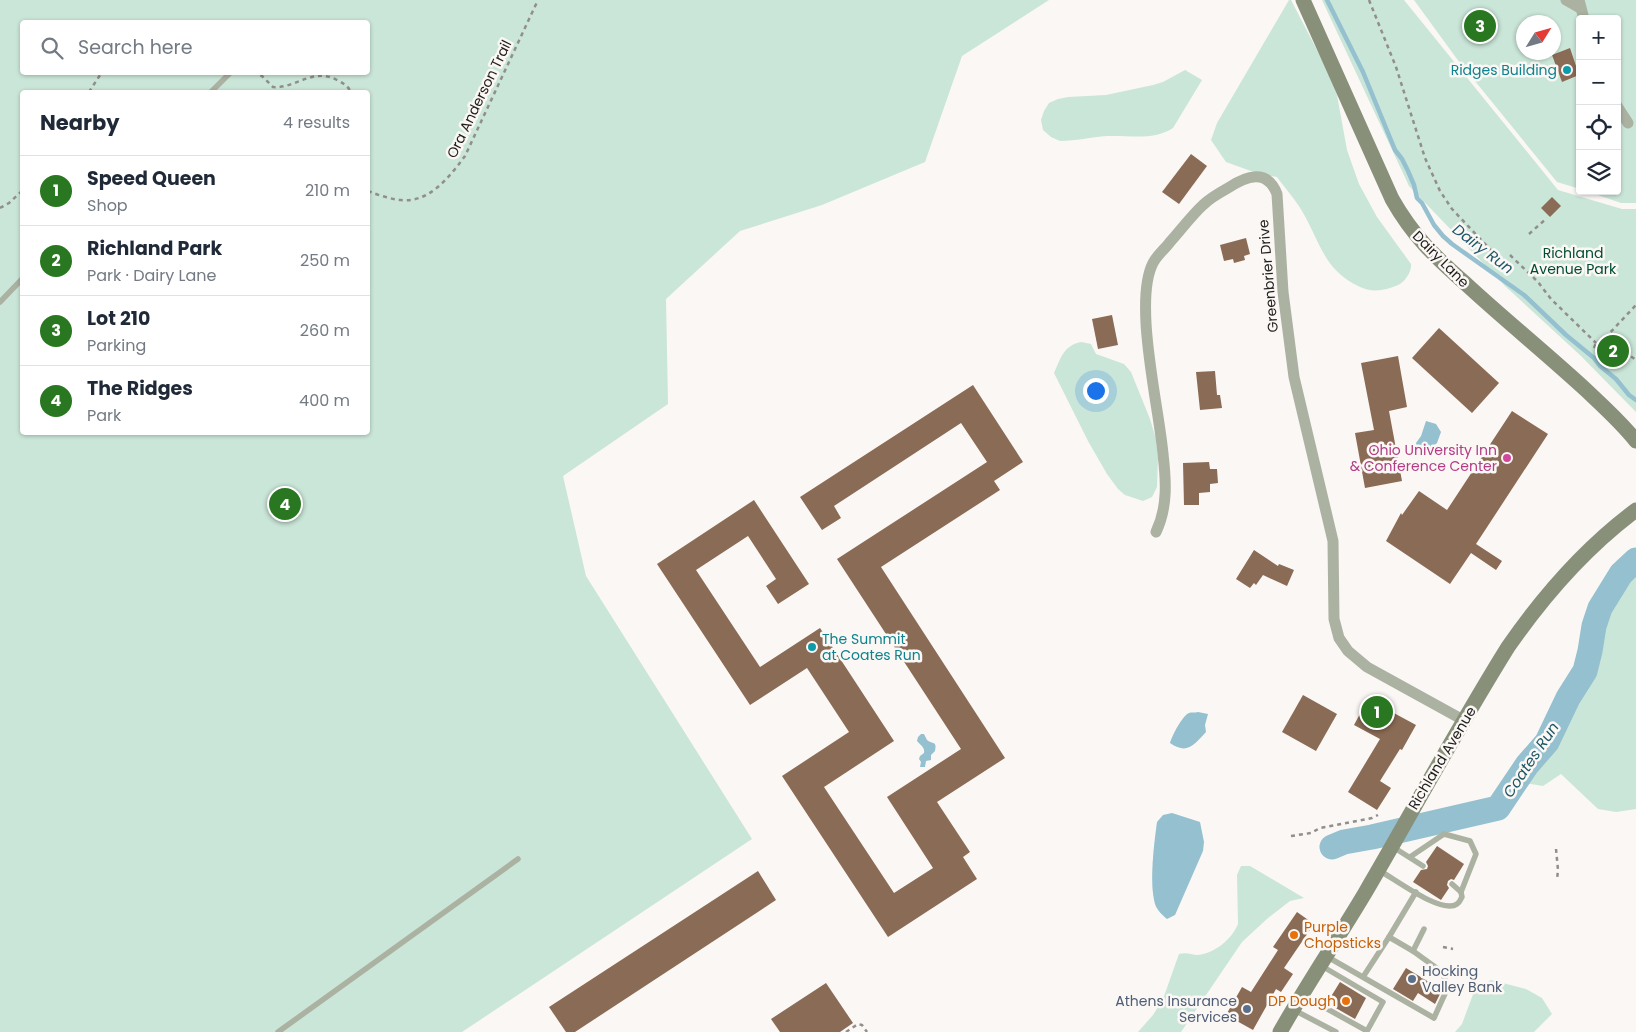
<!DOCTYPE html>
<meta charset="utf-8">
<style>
body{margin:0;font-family:Poppins,sans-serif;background:#f6f6f7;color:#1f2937}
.controls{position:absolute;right:15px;top:15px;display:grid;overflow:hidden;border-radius:5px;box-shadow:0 1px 4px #0004}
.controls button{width:45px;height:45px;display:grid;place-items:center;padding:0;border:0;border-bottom:1px solid #e0e1e3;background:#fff;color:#1f2937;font:25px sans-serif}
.compass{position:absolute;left:1516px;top:15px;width:45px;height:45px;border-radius:50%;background:#fff;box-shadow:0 1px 4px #0004;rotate:53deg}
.you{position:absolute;left:1095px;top:390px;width:18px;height:18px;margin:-12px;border:4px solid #fff;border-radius:50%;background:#1a73e8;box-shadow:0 0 0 8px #1a73e833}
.badge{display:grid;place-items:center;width:32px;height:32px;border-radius:50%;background:#297720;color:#fff;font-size:16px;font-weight:700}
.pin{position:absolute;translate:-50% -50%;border:2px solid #fff;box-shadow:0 1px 5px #0006}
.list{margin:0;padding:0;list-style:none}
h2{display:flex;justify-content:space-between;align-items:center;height:65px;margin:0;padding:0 20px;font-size:21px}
h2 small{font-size:16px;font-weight:400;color:#747a83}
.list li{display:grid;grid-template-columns:32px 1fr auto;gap:15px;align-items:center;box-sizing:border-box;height:70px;padding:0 20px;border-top:1px solid #e0e1e3}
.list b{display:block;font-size:19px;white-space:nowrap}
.list p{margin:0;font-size:16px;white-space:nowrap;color:#747a83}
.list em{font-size:16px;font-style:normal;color:#747a83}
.icon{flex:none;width:28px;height:28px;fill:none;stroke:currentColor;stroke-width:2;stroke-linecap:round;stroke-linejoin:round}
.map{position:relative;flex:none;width:1636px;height:1032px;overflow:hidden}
.search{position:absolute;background:#fff;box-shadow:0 1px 4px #0004;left:20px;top:20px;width:350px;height:55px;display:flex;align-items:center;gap:12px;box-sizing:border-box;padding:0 18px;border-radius:5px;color:#747a83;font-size:19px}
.panel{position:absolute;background:#fff;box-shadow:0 1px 4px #0004;left:20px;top:90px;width:350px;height:345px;border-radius:5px}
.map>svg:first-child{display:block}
.green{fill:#cae6d8;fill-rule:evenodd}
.water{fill:#94c0cf}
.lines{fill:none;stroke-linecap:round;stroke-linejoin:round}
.stream{stroke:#94c0cf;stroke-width:4.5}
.river{stroke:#94c0cf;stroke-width:25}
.building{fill:#8a6b55}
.path{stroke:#918e8c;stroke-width:2.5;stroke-dasharray:4 4;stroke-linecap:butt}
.lane{stroke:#acb2a2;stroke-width:5.5}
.street{stroke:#acb2a2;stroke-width:11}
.secondary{stroke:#889079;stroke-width:15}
.culture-dot{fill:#0f9aa8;stroke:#fbf7f4;stroke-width:2}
.hotel-dot{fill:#d1479c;stroke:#fbf7f4;stroke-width:2}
.food-dot{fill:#e8710a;stroke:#fbf7f4;stroke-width:2}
.service-dot{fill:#5c6f8a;stroke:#fbf7f4;stroke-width:2}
.labels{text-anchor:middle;stroke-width:5;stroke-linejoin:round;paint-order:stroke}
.culture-label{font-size:14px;fill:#0d838f;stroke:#fbf7f4;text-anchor:end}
.street-label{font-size:14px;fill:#1f1e1d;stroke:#fbf7f4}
.park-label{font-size:14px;fill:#004d34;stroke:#fbf7f4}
.hotel-label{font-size:14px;fill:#b23c85;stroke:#fbf7f4;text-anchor:end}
.food-label{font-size:14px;fill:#c56008;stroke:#fbf7f4;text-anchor:start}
.service-label{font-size:14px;fill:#4e5e75;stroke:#fbf7f4;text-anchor:start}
.water-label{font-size:15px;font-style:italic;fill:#1b5667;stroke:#fbf7f4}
</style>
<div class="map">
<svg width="1636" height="1032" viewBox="0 0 1636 1032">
<rect width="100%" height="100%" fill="#fbf7f4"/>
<g class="green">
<path d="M0 0H1049L962 56 925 162 822 205 740 231 666 299 668 404 563 476 586 576 752 839 462 1032H0ZM22 22H368V72H22ZM22 92H368V432H22Z"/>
<path d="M1289 0H1291L1331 77 1337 95 1347 150 1359 184 1377 217 1411 264C1412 271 1405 282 1398 285 1384 291 1372 293 1358 286 1323 269 1320 241 1302 211 1295 199 1285 188 1277 177L1259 174 1226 162 1211 140 1217 123Z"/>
<polygon points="1322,0 1404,0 1558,190 1622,209 1636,209 1636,412 1581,356 1505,286 1409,186"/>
<path d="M1414 0H1636V203H1621L1586 191H1617V19H1580V189L1557 182 1457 59ZM1524 22H1554V52H1524Z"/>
<path d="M1185 70 1202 80 1173 128C1153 141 1130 135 1107 136 1091 137 1076 141 1060 141L1051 137 1043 130 1041 120 1044 111 1049 103 1058 99 1068 97 1106 95 1153 85 1163 82Z"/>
<path d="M1081 342 1091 344 1096 354 1124 364 1131 372 1150 419 1156 439 1158 458 1157 487 1152 497 1143 501 1125 495 1118 489 1107 474 1088 441 1054 373C1061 358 1063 346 1081 342Z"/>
<polygon points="1636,553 1636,809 1616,812 1598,809 1561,774 1543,786 1525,783 1516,767 1527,754 1543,745 1553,720 1574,690 1586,657 1593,614 1598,601 1608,584"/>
<path d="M1241 866H1250L1304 898 1290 901 1268 918 1242 942 1181 1032H1138L1153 1015 1163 999 1179 954C1187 952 1191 955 1198 955 1215 953 1232 939 1238 924L1237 875Z"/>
<polygon points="1491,980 1526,989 1542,998 1552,1014 1534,1032 1455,1032 1462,1024 1475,989"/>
</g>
<g class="water">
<polygon points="1426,421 1436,424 1441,432 1437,443 1426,452 1418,453 1416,443 1421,436"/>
<path d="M1198 712 1208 714 1205 725 1206 732C1194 745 1187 755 1170 743 1172 736 1182 716 1189 713 1191 712 1195 713 1198 712Z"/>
<path d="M921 734H924C925 736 926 738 927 740 933 745 937 740 935 751L931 755V760L926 761 925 767H920L921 762 919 759 920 756 924 753C925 747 921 746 917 741L918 737Z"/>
<path d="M1172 813 1200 822 1204 842 1203 851 1175 915 1167 919C1162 915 1157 910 1155 904 1149 883 1154 844 1157 822L1163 815Z"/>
</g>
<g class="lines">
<polyline class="stream" points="1327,0 1363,72 1395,150 1402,159 1408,171 1414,185 1417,198 1422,203 1434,225 1443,236 1452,244 1524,295 1566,335 1594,358 1600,366 1616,379 1629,395 1636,400"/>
<polyline class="river" points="1332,847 1344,842 1372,837 1498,808 1527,765 1547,742 1568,698 1585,671 1590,651 1594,626 1600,608 1621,574 1636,560"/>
</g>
<g class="building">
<polygon points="1570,48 1579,75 1562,82 1552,55"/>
<polygon points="1191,154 1207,166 1179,204 1162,192"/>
<polygon points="1552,197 1561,206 1550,217 1541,208"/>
<polygon points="1246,238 1250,254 1244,256 1245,260 1234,263 1233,259 1224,261 1220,245"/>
<polygon points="1112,315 1118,345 1098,349 1092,319"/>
<polygon points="1439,328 1499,383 1472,413 1412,358"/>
<polygon points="1398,356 1407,407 1389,411 1402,481 1365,488 1355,433 1374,430 1361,363"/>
<polygon points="1215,371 1217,395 1220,395 1222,408 1200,410 1196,372"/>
<polygon points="973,385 1023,462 994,481 1000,490 881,567 1005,758 937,802 970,852 963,857 977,879 888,937 782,776 849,732 807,668 750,705 657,564 754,500 809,584 778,604 766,586 776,579 748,536 696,570 760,667 820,628 894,741 824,787 894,893 933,868 887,797 961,749 837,559 987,462 961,423 834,506 841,518 822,530 800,497"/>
<polygon points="1512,411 1548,434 1476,544 1502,561 1496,570 1471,553 1450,584 1386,541 1401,513 1402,515 1419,491 1447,510"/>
<polygon points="1209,462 1210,469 1217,469 1218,483 1210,484 1210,492 1199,493 1199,505 1184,505 1183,463"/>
<polygon points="1254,550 1278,566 1279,564 1294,570 1287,586 1263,575 1256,585 1254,583 1250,588 1236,579"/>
<polygon points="1303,695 1337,714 1316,751 1282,732"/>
<polygon points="1368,699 1416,725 1402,750 1400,749 1380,781 1391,788 1377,810 1348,792 1380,739 1354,725"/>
<polygon points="1437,846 1464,864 1454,880 1451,879 1448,881 1447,885 1449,888 1441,900 1413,882 1421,870 1427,869 1428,866 1426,862"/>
<polygon points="758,871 776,900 575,1032 566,1032 549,1007"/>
<polygon points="1297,912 1314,924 1284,968 1293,974 1281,992 1276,989 1253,1030 1226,1015 1242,987 1251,992 1278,950 1273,947"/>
<polygon points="1406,968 1442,990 1435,1004 1418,993 1413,1001 1393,989"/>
<polygon points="1340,982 1366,998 1355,1019 1327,1003"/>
<polygon points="826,983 853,1023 840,1032 780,1032 771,1019"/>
</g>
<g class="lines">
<g class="path">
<polyline points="1369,0 1396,67 1425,158 1440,191 1452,209 1503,263"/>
<path d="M253 72 262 76 273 87C295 89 313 67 337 80 343 83 348 86 351 92"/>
<polyline points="89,92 102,72"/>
<path d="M368 191C378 195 390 199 401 200 430 203 450 176 465 156L538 0"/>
<polyline points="0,208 9,203 22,191"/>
<polyline points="1529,234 1547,218"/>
<polyline points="1510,255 1538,282 1551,299 1596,343"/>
<polyline points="1605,338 1636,360"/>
<polyline points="1594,348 1596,343 1605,338 1636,305"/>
<polyline points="1291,836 1311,833 1320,828 1372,818 1378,815"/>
<polyline points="1556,849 1558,870 1557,880"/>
<polyline points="1443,947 1453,949"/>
<polyline points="846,1032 858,1024 862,1025 867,1032"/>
</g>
<g class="lane">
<polyline points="211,92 231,72"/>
<polyline points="0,302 22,279"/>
<polyline points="1393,847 1423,866"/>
<polyline points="1410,857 1444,834 1470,841 1476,854 1461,892"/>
<path d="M1380 871C1395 879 1442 915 1457 904 1460 902 1460 900 1462 897L1461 892 1452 884"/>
<polyline points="1389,937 1416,892"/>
<polyline points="1413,951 1424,929"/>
<polyline points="1326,956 1434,1018 1448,987 1442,972 1413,951 1389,937 1363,977"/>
<polyline points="1304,996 1367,1031 1383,1002 1320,965"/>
<polyline points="1294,1010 1336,1032"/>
<polyline points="278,1032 518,859"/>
</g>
<g class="street">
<polyline points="1566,0 1580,8"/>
<polyline points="1579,0 1584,19"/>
<polyline points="1617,106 1628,123"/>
<path d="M1156 532C1168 507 1166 480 1163 454 1159 407 1133 302 1153 263 1157 255 1165 249 1170 242 1181 230 1191 216 1203 205 1210 198 1219 193 1228 188 1246 176 1267 168 1277 194L1283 292 1294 377 1333 541 1334 619 1339 638 1348 651 1367 667 1465 721"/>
</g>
<g class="secondary">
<path d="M1303 0 1392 199C1413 236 1434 256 1466 284 1505 320 1547 354 1586 390 1603 406 1621 422 1636 441"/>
<path d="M1280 1032C1307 984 1337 940 1365 893 1413 811 1458 727 1508 647 1544 595 1585 548 1636 510"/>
</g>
</g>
<g class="culture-dot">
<circle cx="1567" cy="70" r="5"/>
<circle cx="812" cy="647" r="5"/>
</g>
<circle class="hotel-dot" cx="1507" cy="458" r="5"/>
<g class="food-dot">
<circle cx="1294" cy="935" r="5"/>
<circle cx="1346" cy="1001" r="5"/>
</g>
<g class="service-dot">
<circle cx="1412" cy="979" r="5"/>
<circle cx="1247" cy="1009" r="5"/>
</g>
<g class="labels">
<g class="culture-label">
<text x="1557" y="75">Ridges Building</text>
<text x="822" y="644" text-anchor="start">The Summit<tspan x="822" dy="16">at Coates Run</tspan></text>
</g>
<g class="street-label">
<text transform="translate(479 99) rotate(-64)" y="5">Ora Anderson Trail</text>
<text transform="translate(1441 259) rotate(45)" y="5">Dairy Lane</text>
<text transform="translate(1268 276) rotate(-95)" y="5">Greenbrier Drive</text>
<text transform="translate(1442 758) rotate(-59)" y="5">Richland Avenue</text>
</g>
<g class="park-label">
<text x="1573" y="258">Richland<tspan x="1573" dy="16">Avenue Park</tspan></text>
</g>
<g class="hotel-label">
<text x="1497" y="455">Ohio University Inn<tspan x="1497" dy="16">&amp; Conference Center</tspan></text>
</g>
<g class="food-label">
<text x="1304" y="932">Purple<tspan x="1304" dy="16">Chopsticks</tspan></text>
<text x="1336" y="1006" text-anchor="end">DP Dough</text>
</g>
<g class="service-label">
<text x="1422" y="976">Hocking<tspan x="1422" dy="16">Valley Bank</tspan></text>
<text x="1237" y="1006" text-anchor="end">Athens Insurance<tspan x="1237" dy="16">Services</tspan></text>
</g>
<g class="water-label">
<text transform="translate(1483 249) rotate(37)" y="5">Dairy Run</text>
<text transform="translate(1531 760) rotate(-56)" y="5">Coates Run</text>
</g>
</g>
</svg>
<div class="controls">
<button>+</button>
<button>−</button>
<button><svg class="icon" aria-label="locate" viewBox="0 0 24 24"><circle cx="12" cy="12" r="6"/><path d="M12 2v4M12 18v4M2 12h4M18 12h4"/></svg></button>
<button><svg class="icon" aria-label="layers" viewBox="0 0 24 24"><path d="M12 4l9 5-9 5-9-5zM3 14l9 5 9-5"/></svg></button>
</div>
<svg class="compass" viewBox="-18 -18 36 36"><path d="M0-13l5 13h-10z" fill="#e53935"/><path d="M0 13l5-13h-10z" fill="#747a83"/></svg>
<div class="you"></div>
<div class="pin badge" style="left:1377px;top:712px">1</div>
<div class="pin badge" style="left:1613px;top:351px">2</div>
<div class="pin badge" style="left:1480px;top:26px">3</div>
<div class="pin badge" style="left:285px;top:504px">4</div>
<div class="search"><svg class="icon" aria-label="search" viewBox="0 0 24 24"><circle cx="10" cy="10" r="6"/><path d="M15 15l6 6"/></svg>Search here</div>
<section class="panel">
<h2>Nearby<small>4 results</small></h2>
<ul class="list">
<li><span class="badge">1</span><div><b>Speed Queen</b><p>Shop</p></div><em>210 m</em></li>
<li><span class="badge">2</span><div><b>Richland Park</b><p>Park · Dairy Lane</p></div><em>250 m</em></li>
<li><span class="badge">3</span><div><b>Lot 210</b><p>Parking</p></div><em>260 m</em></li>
<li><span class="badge">4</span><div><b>The Ridges</b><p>Park</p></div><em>400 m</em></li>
</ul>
</section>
</div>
